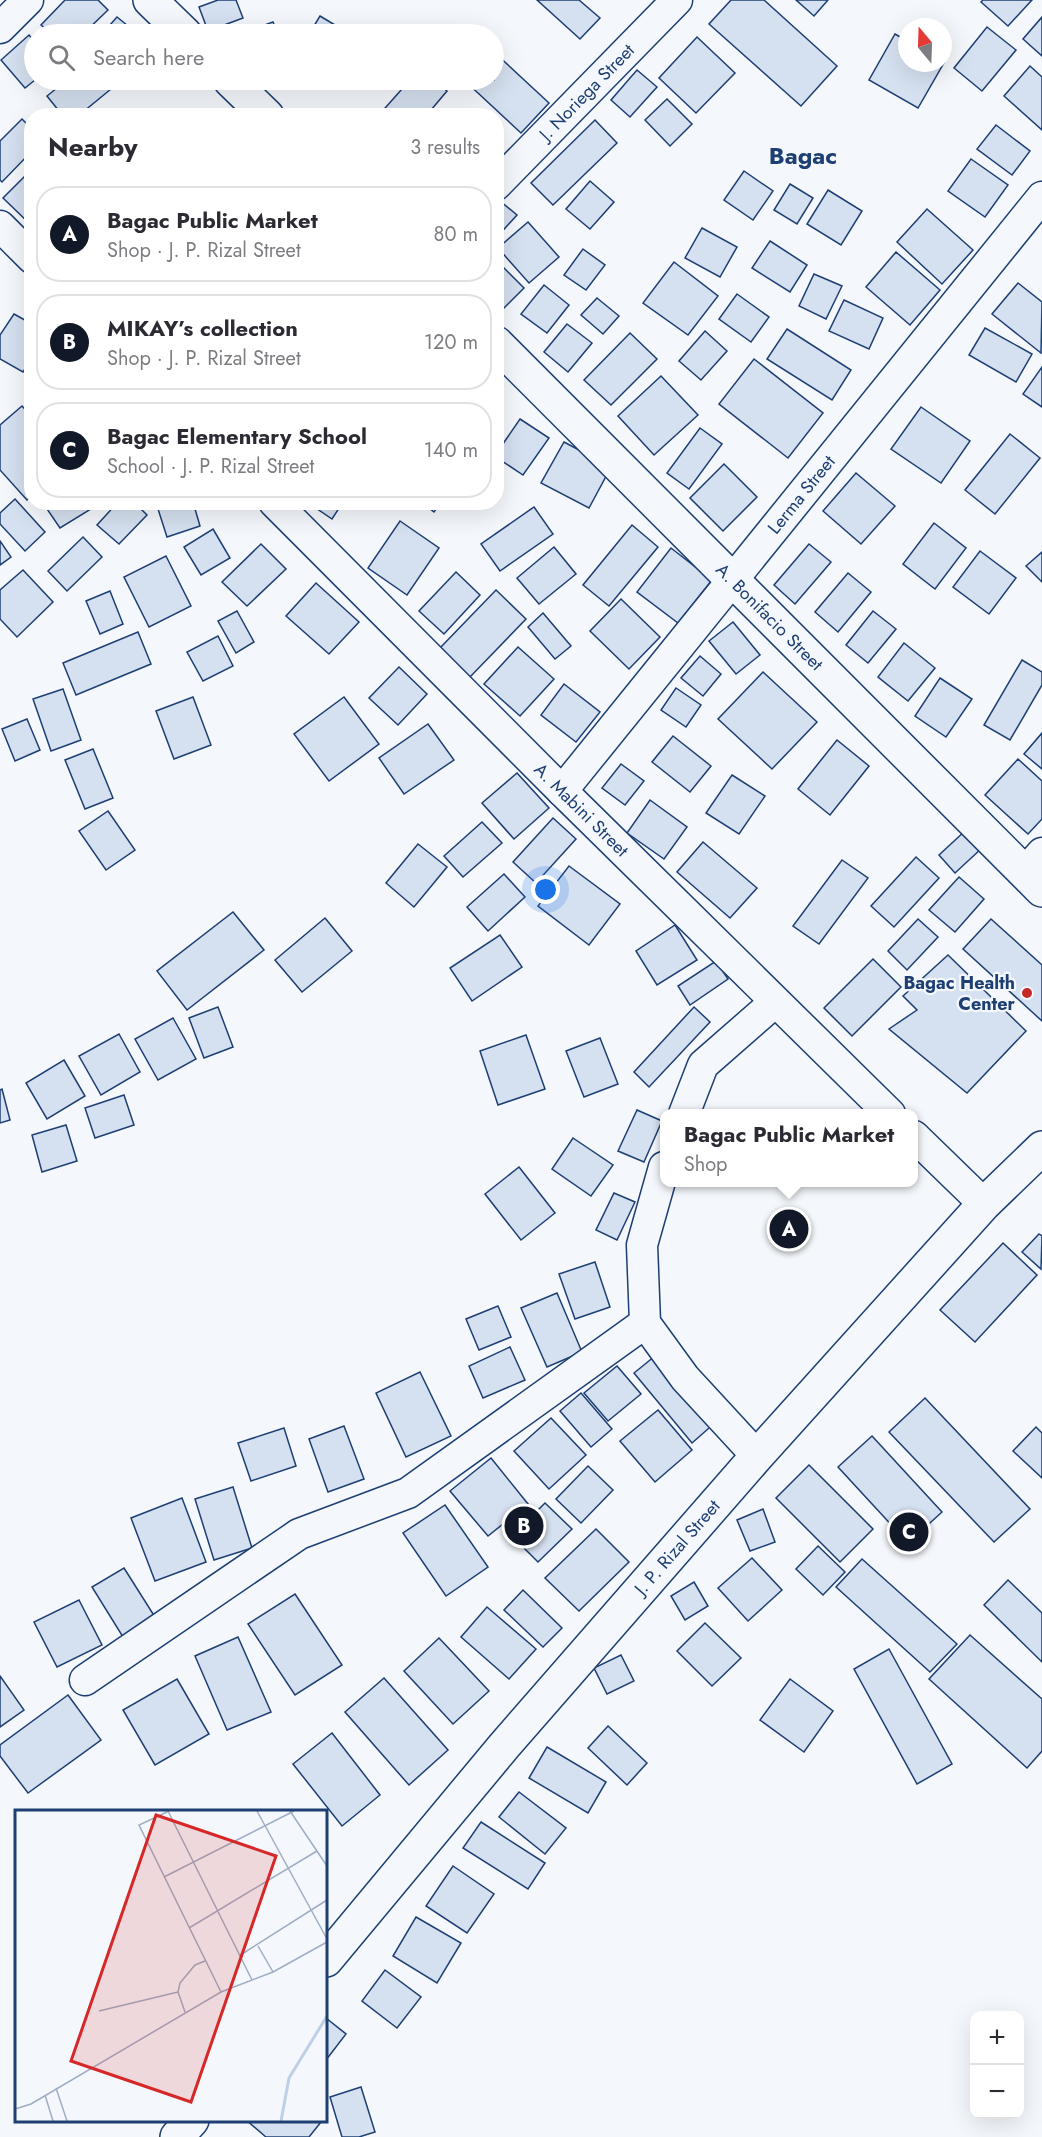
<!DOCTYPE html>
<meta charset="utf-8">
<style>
body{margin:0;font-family:Jost,sans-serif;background:#f7f7f7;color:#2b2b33}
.controls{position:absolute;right:18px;bottom:18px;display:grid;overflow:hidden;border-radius:12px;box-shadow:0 6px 24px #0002}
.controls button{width:54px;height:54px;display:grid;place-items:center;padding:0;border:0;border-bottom:2px solid #e1e1e2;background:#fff;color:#2b2b33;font:30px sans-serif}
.compass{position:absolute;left:898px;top:18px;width:54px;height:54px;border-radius:50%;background:#fff;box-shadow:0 6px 24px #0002;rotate:341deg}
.you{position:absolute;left:546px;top:890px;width:21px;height:21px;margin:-15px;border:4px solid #fff;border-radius:50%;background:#1a73e8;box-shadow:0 0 0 9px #1a73e833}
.badge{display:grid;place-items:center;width:39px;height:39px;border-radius:50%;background:#111827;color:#fff;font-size:20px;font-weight:700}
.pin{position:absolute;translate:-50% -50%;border:3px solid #fff;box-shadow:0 2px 6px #0006}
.popup{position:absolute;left:660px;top:1109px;width:258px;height:78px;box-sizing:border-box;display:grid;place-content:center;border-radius:12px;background:#fff;filter:drop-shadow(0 2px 4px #0005);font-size:20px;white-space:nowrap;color:#7c7c81}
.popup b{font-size:22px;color:#2b2b33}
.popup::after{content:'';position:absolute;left:50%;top:100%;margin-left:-12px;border:12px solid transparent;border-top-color:#fff}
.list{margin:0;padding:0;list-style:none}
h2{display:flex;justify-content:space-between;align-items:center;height:78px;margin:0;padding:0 24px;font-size:26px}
h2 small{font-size:20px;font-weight:400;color:#7c7c81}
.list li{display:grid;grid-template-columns:39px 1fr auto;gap:18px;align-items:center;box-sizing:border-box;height:96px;margin:0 12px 12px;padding:0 12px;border:2px solid #e1e1e2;border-radius:24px}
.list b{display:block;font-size:22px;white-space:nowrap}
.list p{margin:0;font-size:20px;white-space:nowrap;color:#7c7c81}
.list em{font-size:20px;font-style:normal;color:#7c7c81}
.icon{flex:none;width:33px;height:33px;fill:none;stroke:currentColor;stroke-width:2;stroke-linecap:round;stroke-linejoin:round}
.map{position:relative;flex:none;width:1042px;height:2137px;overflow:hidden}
.search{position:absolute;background:#fff;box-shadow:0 6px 24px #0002;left:24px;top:24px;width:480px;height:66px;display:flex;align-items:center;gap:15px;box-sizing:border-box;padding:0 21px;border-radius:33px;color:#7c7c81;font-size:22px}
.panel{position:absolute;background:#fff;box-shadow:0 6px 24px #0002;left:24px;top:108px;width:480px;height:402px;border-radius:24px}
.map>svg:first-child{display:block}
.building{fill:#d5e0f0;stroke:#1d3f73;stroke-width:1.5}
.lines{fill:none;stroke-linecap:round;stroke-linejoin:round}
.minor-casing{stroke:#1d3f73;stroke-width:33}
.tertiary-casing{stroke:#1d3f73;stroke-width:36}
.minor{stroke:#f4f7fb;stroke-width:30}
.tertiary{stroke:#f4f7fb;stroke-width:33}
.poi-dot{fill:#c62828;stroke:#f4f7fb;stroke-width:2}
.labels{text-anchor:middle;stroke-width:4.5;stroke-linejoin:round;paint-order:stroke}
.street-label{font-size:18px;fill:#1d3f73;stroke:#f4f7fb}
.poi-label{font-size:18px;font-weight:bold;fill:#1d3f73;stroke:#f4f7fb;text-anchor:end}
.district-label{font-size:24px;font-weight:bold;fill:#1d3f73;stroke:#f4f7fb}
.inset-river{fill:none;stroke:#bed0e5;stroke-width:3}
.inset-road{fill:none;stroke:#9eadc5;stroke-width:1.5}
.view{fill:#d62828;fill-opacity:0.15;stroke:#d62828;stroke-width:3}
.inset-edge{fill:none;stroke:#1d3f73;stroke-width:3}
</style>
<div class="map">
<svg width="1042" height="2137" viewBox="0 0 1042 2137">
<rect width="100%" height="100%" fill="#f4f7fb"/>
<g class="building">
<polygon points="65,0 98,0 108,10 83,34 51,34 41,25"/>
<polygon points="218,0 236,0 243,18 208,31 199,7"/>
<polygon points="537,0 579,0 600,18 580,39"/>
<polygon points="731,0 764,0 837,66 801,106 709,24"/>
<polygon points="796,0 828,0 814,16"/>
<polygon points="983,0 1032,0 1008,26 981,2"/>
<polygon points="320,16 350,34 309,34"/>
<polygon points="117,17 138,34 102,34"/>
<polygon points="1042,17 1042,56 1023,39"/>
<polygon points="273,22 278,34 239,34"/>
<polygon points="987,27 1016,50 982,91 954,68"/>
<polygon points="895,34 907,41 907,63 945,61 918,108 869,80"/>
<polygon points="29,35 34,41 35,80 25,88 1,60"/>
<polygon points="697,37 735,73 696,113 659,78"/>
<polygon points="494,52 549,103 521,133 464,80 494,80"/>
<polygon points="1030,66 1042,77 1042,130 1004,96"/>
<polygon points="637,70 657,87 630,117 611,100"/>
<polygon points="67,80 103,80 111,89 78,116 63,116 47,96"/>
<polygon points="251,80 292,80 256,92"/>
<polygon points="410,80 434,80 447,91 426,116 378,116"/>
<polygon points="667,99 692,124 670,146 645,120"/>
<polygon points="22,119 32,129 32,151 2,182 0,180 0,141"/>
<polygon points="595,120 617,143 553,205 531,183"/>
<polygon points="996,125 1030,151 1012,175 977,149"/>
<polygon points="971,159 1008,185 985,217 948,191"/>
<polygon points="32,169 32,226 3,198"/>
<polygon points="744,171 773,191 753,220 724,200"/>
<polygon points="590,181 614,202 590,229 566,209"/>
<polygon points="790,184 813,198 797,224 774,210"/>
<polygon points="828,190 862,211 841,245 807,224"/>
<polygon points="500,201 517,215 496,238 496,205"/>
<polygon points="927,209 973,250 942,284 897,242"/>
<polygon points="528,222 559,257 529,283 498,248"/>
<polygon points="702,228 737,247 720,277 685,258"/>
<polygon points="770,241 807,265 790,292 752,268"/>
<polygon points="583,249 605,265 586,290 564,275"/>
<polygon points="896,252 940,290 910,325 866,287"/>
<polygon points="674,262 718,296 688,335 643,303"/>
<polygon points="501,265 524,288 497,315 496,270"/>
<polygon points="814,274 842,286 826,319 799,306"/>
<polygon points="1018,283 1042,302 1041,353 992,314"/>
<polygon points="544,285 569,305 547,333 521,314"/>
<polygon points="737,294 769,317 751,342 719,319"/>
<polygon points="597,298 619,316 603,334 581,315"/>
<polygon points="844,300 883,318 869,349 829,331"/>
<polygon points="14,314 32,324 32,358 23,372 0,359 0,335"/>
<polygon points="567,324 592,343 568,372 544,352"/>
<polygon points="985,328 1032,354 1016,382 969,355"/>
<polygon points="787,329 851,370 832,400 767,359"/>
<polygon points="705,331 727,351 701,380 679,361"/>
<polygon points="630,333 657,359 611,405 584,380"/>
<polygon points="754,359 823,413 788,458 719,404"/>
<polygon points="1042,367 1042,407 1023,394"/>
<polygon points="661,376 698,415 654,455 618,416"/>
<polygon points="22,406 32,417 32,496 27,500 0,470 0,425"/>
<polygon points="921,407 970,441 941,483 891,449"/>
<polygon points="520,419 549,438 523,475 496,457 496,454"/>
<polygon points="700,428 722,444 689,489 667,473"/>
<polygon points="1010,434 1040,458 995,514 965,490"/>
<polygon points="564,442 611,467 589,508 541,483"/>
<polygon points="724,464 757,497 723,531 690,498"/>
<polygon points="856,473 895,506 861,544 823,511"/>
<polygon points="15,499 45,532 25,551 0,524 0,513"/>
<polygon points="98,502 99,504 60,528 43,503"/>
<polygon points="118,502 134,502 147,515 119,544 97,525"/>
<polygon points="178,502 193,502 200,526 167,537 158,509"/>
<polygon points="307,502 343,502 332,519"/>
<polygon points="421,502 441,502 434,512"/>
<polygon points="534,507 553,534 500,571 481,544"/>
<polygon points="400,521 439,548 407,595 368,568"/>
<polygon points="934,523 966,548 935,589 903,564"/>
<polygon points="632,525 658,547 609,606 583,585"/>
<polygon points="213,529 230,558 201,575 184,547"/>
<polygon points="83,537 102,557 67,591 48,571"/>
<polygon points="0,541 11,557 0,565"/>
<polygon points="261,544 286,569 247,606 222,582"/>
<polygon points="809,544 831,562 795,604 774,585"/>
<polygon points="554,547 576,574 539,604 517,578"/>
<polygon points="671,548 712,580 678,623 637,592"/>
<polygon points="980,551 1016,578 989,614 953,587"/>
<polygon points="1042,552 1042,582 1026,566"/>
<polygon points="166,556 191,606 149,627 124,577"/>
<polygon points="23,570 53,602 17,637 0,619 0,590"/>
<polygon points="456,572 480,595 444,634 419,611"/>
<polygon points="848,573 871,592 838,632 815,612"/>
<polygon points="316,583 359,622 329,654 286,616"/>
<polygon points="496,590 526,619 470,677 440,648"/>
<polygon points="110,591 123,624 100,634 86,601"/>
<polygon points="621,599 660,637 629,669 590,631"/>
<polygon points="237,611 254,642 236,653 218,621"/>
<polygon points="873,611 896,629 868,663 846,645"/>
<polygon points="543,613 571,646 555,659 528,627"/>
<polygon points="733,622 760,655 736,674 709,641"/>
<polygon points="138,632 151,664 76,695 63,663"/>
<polygon points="218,636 233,666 203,681 187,652"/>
<polygon points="904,643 935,668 908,701 878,677"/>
<polygon points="518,647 554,679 520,716 484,684"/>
<polygon points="700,656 721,674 703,696 681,678"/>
<polygon points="1022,660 1042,672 1042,685 1010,740 984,725"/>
<polygon points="399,667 427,694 398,725 369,698"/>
<polygon points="763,672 817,722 772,769 718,719"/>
<polygon points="940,678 972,699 946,737 915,716"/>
<polygon points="564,684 600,712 576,742 541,715"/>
<polygon points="676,688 701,705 686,727 661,710"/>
<polygon points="63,689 81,740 51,751 33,699"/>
<polygon points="193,697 211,745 174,759 156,711"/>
<polygon points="344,697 379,744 329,781 294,734"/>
<polygon points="27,719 40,750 15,761 2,729"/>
<polygon points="428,724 454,760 404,794 379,758"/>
<polygon points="1042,733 1042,769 1024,754"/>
<polygon points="673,736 711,766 690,792 652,762"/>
<polygon points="837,740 869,766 830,815 798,789"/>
<polygon points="93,749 113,798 85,809 65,760"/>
<polygon points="1018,759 1042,781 1042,819 1028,834 985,795"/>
<polygon points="621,764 644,781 625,805 602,788"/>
<polygon points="517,773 549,808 514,839 482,803"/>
<polygon points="732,775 765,796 739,834 706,813"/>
<polygon points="650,800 687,827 664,859 627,833"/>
<polygon points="108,811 135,850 106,870 79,831"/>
<polygon points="553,818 576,839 536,883 513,862"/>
<polygon points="482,822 502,843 463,877 444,856"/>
<polygon points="966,830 982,848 955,873 939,855"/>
<polygon points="703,842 757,888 730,918 677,872"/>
<polygon points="418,844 447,867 414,907 386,883"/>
<polygon points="916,857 939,878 894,927 871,906"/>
<polygon points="842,860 868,878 819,944 793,926"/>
<polygon points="569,866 620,904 589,945 538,906"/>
<polygon points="504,874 525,897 488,931 467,907"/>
<polygon points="959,877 984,899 955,932 929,910"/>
<polygon points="233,912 264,950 187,1010 157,971"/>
<polygon points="325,918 352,951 302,992 275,960"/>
<polygon points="918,919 938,937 907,970 888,951"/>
<polygon points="991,919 1042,965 1042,1021 963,949"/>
<polygon points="675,925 697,960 657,985 636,951"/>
<polygon points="500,935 522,967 472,1001 450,968"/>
<polygon points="948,955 1026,1031 967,1093 889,1029 917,1010 903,996"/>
<polygon points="873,959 901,987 852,1036 824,1008"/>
<polygon points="716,961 728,979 690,1005 678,986"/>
<polygon points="218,1007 233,1047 204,1058 189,1018"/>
<polygon points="694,1007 710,1022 649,1087 634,1072"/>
<polygon points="173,1018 196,1059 158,1080 135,1039"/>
<polygon points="119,1034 140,1072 101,1095 79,1056"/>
<polygon points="526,1035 545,1089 498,1105 480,1051"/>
<polygon points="600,1038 618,1084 584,1097 566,1051"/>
<polygon points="64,1060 85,1096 47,1119 26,1083"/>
<polygon points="2,1089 10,1120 0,1123 0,1090"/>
<polygon points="124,1095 134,1125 95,1138 85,1108"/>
<polygon points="637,1110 662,1121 644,1162 618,1151"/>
<polygon points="66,1125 77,1161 42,1172 32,1135"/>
<polygon points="573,1138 613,1165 591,1196 552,1169"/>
<polygon points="519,1167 555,1213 521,1240 485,1194"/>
<polygon points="614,1193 635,1202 617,1240 596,1230"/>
<polygon points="1039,1234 1042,1236 1041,1269 1022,1252"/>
<polygon points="1003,1243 1037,1275 975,1342 940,1310"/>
<polygon points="595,1262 610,1307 575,1319 559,1274"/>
<polygon points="557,1293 582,1352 547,1367 521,1308"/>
<polygon points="498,1306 511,1337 479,1350 466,1319"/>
<polygon points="510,1347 525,1380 483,1398 469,1366"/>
<polygon points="660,1352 717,1421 692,1443 634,1373"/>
<polygon points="617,1366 641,1394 608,1421 584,1393"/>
<polygon points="420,1372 451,1436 406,1457 376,1393"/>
<polygon points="581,1393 612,1429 591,1447 560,1411"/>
<polygon points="925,1398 1030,1509 994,1542 889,1432"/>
<polygon points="658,1410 692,1450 655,1482 620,1441"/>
<polygon points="551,1418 586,1455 549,1489 514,1451"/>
<polygon points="344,1426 364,1479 328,1492 309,1439"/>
<polygon points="1036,1427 1042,1433 1042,1478 1013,1451"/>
<polygon points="284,1428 296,1466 251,1481 238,1443"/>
<polygon points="872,1436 942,1512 908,1543 838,1467"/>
<polygon points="491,1458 528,1504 488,1536 450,1491"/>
<polygon points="809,1465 873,1529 840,1562 776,1498"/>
<polygon points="588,1466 613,1490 581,1523 556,1499"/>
<polygon points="233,1487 252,1548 214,1560 195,1499"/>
<polygon points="182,1498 206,1562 155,1581 131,1518"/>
<polygon points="545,1503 572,1529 538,1562 512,1536"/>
<polygon points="445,1505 488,1567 446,1596 403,1533"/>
<polygon points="763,1509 775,1542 750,1551 737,1520"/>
<polygon points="596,1529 629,1562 579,1611 545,1578"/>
<polygon points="818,1546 845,1572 823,1595 796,1569"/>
<polygon points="752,1558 782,1590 748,1621 718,1588"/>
<polygon points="862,1559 957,1644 930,1672 836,1587"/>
<polygon points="124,1568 155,1617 123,1637 92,1587"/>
<polygon points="1008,1580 1042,1613 1042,1662 984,1605"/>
<polygon points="694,1582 708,1606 685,1620 671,1596"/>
<polygon points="523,1590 562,1628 543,1647 504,1610"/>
<polygon points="295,1594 342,1665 295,1695 248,1624"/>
<polygon points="79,1600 102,1645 57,1667 34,1622"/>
<polygon points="487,1607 536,1649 509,1679 461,1637"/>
<polygon points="705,1623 741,1658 712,1686 677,1651"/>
<polygon points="970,1635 1042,1699 1042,1751 1027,1768 929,1679"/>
<polygon points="238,1637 271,1712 227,1730 195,1656"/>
<polygon points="439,1638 489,1691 453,1724 404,1671"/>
<polygon points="889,1649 952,1764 917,1784 854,1669"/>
<polygon points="621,1655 634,1681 607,1694 594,1668"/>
<polygon points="0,1676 24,1710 0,1727"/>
<polygon points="384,1678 448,1750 409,1785 345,1712"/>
<polygon points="177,1679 209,1734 155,1765 123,1710"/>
<polygon points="790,1679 833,1711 804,1752 760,1720"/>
<polygon points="68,1695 101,1740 28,1793 0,1756 0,1745"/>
<polygon points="608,1726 647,1763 627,1785 588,1748"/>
<polygon points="332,1733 380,1795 342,1826 293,1764"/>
<polygon points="547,1747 606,1782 588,1813 529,1778"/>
<polygon points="519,1792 566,1828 545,1854 499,1817"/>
<polygon points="481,1822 545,1863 528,1889 463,1848"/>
<polygon points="453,1866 494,1894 467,1933 426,1906"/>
<polygon points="416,1917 461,1943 437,1983 393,1956"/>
<polygon points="385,1970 421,1997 397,2028 362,2001"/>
<polygon points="326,2018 346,2034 326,2060"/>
<polygon points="361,2087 375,2132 359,2137 342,2137 330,2097"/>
<polygon points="246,2120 319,2120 321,2122 309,2137 266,2137"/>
</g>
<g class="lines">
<defs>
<g id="minor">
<polyline points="0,28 28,0"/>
<path id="s1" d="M496 185 677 0"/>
<polyline points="0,226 32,258"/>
<path id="s2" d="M274 502 562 791 890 1114"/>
<path id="s3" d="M562 791 1042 197"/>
<polyline points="1024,873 1042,853"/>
<polyline points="684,1114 703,1065 775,1002"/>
<polyline points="914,1136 984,1204"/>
<polyline points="664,1167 642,1245 645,1323 685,1378 757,1456"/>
<polyline points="85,1680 299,1534 408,1493 645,1323"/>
</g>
<g id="tertiary">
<polyline points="150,0 185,34"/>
<polyline points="230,80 267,116"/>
<path id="s4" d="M496 343 1042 890"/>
<path id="s5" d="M326 1960 504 1746 757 1456 984 1204 1042 1148"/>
<polyline points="177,2137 192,2120"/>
</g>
</defs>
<use href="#minor" class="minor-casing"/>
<use href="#tertiary" class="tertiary-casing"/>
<use href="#minor" class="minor"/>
<use href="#tertiary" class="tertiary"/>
</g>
<circle class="poi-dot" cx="1027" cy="993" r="6"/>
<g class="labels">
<g class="street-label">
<text dy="6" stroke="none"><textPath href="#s1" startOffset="130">J. Noriega Street</textPath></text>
<text dy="6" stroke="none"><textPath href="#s3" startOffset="381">Lerma Street</textPath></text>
<text dy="6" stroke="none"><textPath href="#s4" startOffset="387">A. Bonifacio Street</textPath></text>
<text dy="6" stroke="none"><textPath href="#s2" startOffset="435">A. Mabini Street</textPath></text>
<text dy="6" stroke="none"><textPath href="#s5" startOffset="542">J. P. Rizal Street</textPath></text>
</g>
<g class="poi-label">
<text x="1015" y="989">Bagac Health<tspan x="1015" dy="21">Center</tspan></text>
</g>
<g class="district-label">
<text x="803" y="164">Bagac</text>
</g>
</g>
<g transform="translate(15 1810)">
<rect width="312" height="312" fill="#f4f7fb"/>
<path class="inset-river" d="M266 311 274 268 312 206"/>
<path class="inset-road" d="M153 1 237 170M154 1 124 15 206 182M242 1 312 129M275 1 312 56M149 67 279 1M174 118 302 41M243 136 258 162M224 146 312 90M84 201 163 182M170 202 163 182 165 173 180 155 190 151M41 278 52 311M30 285 38 311M0 299 16 294 206 182 258 162 312 132"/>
<path class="view" d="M141 5 261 46 176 292 56 251Z"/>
<rect width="312" height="312" class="inset-edge"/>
</g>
</svg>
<div class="controls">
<button>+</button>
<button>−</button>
</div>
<svg class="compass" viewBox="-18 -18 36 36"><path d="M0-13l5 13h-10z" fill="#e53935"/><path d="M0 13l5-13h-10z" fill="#7c7c81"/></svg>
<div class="you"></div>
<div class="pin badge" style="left:789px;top:1229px">A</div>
<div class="popup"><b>Bagac Public Market</b>Shop</div>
<div class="pin badge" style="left:524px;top:1526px">B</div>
<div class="pin badge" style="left:909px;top:1532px">C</div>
<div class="search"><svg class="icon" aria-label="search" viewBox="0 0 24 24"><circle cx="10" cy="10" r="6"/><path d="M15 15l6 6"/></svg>Search here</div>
<section class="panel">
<h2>Nearby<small>3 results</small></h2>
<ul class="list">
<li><span class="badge">A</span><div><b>Bagac Public Market</b><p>Shop · J. P. Rizal Street</p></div><em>80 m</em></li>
<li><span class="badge">B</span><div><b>MIKAY’s collection</b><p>Shop · J. P. Rizal Street</p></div><em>120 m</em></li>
<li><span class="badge">C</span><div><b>Bagac Elementary School</b><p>School · J. P. Rizal Street</p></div><em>140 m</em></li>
</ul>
</section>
</div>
